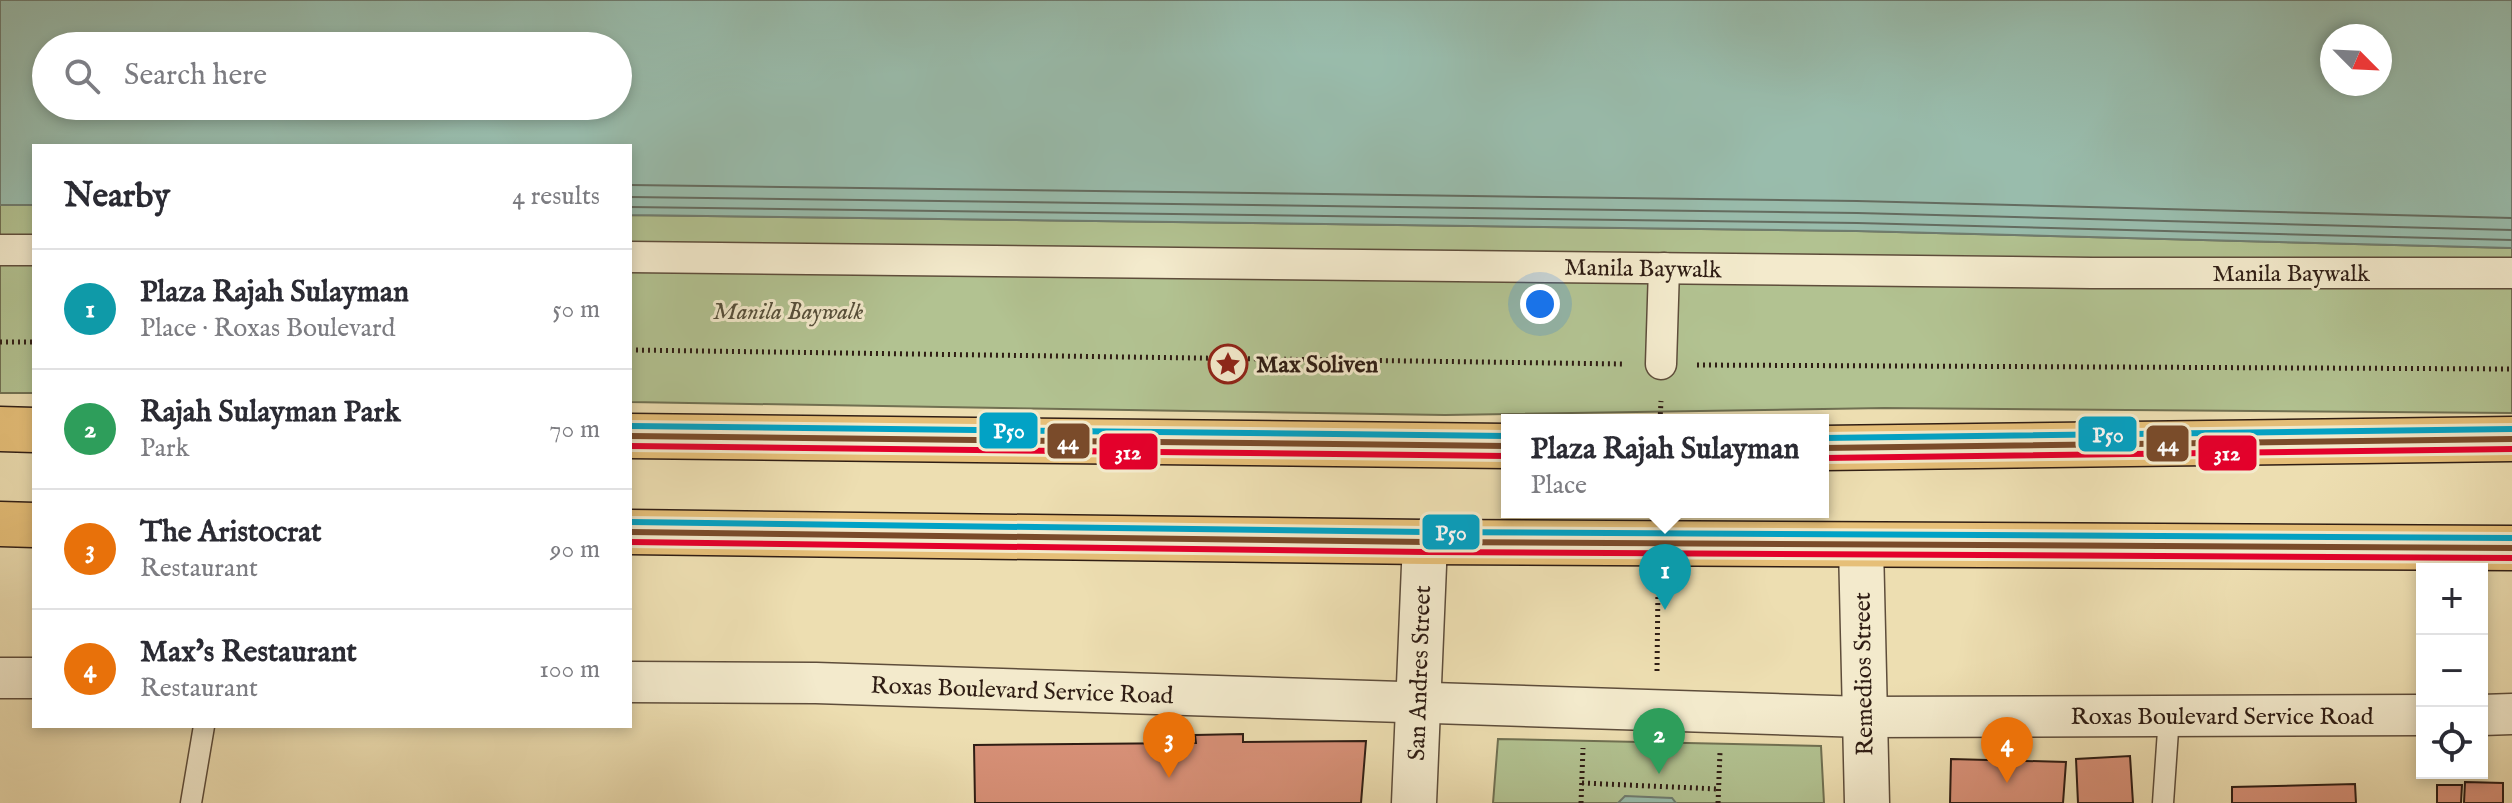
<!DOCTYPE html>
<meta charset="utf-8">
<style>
body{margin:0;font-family:"IM FELL English",serif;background:#f2f2f3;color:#2b2b33}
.controls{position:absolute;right:24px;bottom:24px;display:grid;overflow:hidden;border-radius:0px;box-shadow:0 4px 12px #0003}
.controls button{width:72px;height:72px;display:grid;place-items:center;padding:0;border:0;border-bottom:2px solid #e1e1e2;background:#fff;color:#2b2b33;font:40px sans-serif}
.compass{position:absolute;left:2320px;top:24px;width:72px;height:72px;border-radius:50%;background:#fff;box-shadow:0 4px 12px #0003;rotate:114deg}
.you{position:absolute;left:1540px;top:304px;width:28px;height:28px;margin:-20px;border:6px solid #fff;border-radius:50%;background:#1a73e8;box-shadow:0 0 0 12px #1a73e833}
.badge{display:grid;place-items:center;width:52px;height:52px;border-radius:50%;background:#8f2418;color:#fff;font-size:26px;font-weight:700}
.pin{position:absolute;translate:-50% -66px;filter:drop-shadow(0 2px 4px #0008)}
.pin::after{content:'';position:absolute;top:42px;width:28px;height:24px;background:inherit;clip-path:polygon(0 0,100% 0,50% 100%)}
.popup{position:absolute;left:1501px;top:414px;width:328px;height:104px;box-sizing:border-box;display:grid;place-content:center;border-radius:0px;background:#fff;filter:drop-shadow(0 2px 6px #0005);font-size:26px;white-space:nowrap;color:#7c7c81}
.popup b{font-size:30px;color:#2b2b33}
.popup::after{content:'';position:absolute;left:50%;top:100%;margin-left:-16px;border:16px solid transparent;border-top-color:#fff}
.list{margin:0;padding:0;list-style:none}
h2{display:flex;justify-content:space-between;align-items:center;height:104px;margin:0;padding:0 32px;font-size:34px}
h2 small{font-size:26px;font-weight:400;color:#7c7c81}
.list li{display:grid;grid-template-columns:52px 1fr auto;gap:24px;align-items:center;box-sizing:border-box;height:120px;padding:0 32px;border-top:2px solid #e1e1e2}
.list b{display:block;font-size:30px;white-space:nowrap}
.list p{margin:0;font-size:26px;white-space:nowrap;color:#7c7c81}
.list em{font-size:26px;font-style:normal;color:#7c7c81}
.icon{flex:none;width:44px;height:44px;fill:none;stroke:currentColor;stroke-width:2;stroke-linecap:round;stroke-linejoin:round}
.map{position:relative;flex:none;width:2512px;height:803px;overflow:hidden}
.search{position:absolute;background:#fff;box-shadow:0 4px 12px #0003;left:32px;top:32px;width:600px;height:88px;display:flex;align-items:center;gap:20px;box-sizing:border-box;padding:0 28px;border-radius:44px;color:#7c7c81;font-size:30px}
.panel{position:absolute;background:#fff;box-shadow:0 4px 12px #0003;left:32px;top:144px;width:600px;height:584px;border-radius:0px}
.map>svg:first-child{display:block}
.green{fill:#b2c291;stroke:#707052;stroke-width:2}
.water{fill:#99bcac;stroke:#6f7c6f;stroke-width:2;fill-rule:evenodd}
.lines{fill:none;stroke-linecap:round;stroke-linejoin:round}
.shore{stroke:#646c60;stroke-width:2}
.building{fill:#d79077;stroke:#2f1d14;stroke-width:2}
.service-casing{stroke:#5e4d3b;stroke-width:23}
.pedestrian-casing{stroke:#5e4d3b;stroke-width:33}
.minor-casing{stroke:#5e4d3b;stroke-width:43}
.tertiary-casing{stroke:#5e4d3b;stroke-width:47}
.trunk-casing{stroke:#2f1d14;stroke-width:47}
.path{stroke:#2f1d14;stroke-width:5;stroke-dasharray:2 4;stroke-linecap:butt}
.service{stroke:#f3eacc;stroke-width:20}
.pedestrian{stroke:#f3eacc;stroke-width:30}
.minor{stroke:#f3eacc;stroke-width:40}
.tertiary{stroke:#f3eacc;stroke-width:44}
.trunk{stroke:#e6bf78;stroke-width:44}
.bus-1-casing{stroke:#f3eacc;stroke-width:12}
.bus-2-casing{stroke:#f3eacc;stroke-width:12}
.bus-3-casing{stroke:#f3eacc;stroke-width:12}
.bus-1{stroke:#7a4b2a;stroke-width:6}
.bus-2{stroke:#e4002b;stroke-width:6}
.bus-3{stroke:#02a2c5;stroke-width:6}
.labels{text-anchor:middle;stroke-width:6;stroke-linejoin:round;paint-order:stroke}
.street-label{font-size:24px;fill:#2f1d14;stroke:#f3eacc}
.park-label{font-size:24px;font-style:italic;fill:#564f3a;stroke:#f3eacc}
.poi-label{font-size:24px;font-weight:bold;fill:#2f1d14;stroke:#f3eacc;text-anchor:start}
.line-badge{stroke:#f3eacc;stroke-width:3}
.badge-label{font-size:22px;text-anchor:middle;font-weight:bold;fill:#fff}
</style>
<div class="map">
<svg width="2512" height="803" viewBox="0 0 2512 803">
<rect width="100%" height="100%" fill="#eddeb1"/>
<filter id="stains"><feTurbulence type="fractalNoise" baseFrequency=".0025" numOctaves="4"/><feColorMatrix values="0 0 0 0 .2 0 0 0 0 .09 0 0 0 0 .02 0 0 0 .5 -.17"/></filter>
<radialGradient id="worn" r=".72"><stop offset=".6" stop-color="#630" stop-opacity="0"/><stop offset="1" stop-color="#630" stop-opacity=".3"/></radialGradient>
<g class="green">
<rect x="0" y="205" width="34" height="188"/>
<polygon points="630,215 1857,231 2512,248 2512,413 1884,408 1445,415 630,402"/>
<polygon points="1498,739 1821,746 1824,803 1493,803"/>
</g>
<g class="water">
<path d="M0 0H2512V248L1857 231 630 215V146H34V205H0ZM2332 36H2380V84H2332ZM46 46H618V106H46Z"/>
<polygon points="1625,796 1672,798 1676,803 1618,803"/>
</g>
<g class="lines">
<g class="shore">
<polyline points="630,185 1857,201 2512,218"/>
<polyline points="630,197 1857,213 2512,230"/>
<polyline points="630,207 1857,223 2512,240"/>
</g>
</g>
<g class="building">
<polygon points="1243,734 1243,742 1366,741 1361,803 975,803 974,745 1196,743 1195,735"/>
<polygon points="2130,756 2133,803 2078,803 2076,759"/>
<polygon points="1951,759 2066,762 2063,803 1950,803"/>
<polygon points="2465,782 2503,783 2503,803 2464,803"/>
<polygon points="2355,784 2356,803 2232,803 2232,787"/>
<polygon points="2437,785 2462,785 2461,803 2437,803"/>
</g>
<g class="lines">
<defs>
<g id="service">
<polyline points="191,803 204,726"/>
<polyline points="2163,803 2169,716"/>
</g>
<g id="pedestrian">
<polyline points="0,250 34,250"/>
<polyline points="630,257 2092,273 2512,273"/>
<polyline points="1661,364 1664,268"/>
</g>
<g id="minor">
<polyline points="0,678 34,678"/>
<polyline points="630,682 816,683 1863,717 2422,715"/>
<polyline points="2482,715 2512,714"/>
</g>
<g id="tertiary">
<polyline points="1861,546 1867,803"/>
<polyline points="1414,803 1425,542"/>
</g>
<g id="trunk">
<polyline points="0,429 34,430"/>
<polyline points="630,436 1507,446"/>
<polyline points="1823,448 2512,439"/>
<polyline points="0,524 34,525"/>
<polyline points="630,532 1425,542 2512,548"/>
</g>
</defs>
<use href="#service" class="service-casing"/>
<use href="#pedestrian" class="pedestrian-casing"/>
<use href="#minor" class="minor-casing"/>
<use href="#tertiary" class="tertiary-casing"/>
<use href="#trunk" class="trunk-casing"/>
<g class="path">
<polyline points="0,342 34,342"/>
<polyline points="630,350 1623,364"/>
<polyline points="1697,365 2512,369"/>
<polyline points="1660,420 1661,401"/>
<polyline points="1657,671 1658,585"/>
<polyline points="1582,783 1718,789"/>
<polyline points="1581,803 1583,748"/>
<polyline points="1718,803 1720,752"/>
</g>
<use href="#service" class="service"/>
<use href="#pedestrian" class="pedestrian"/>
<use href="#minor" class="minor"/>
<use href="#tertiary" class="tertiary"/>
<use href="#trunk" class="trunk"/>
<defs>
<g id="bus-1">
<polyline points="630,436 1507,446"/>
<polyline points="1823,448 2512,439"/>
<polyline points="630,532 1425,542 2512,548"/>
</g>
<g id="bus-2">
<polyline points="630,446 1507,456"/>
<polyline points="1823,458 2512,449"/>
<polyline points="630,542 1425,552 2512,558"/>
</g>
<g id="bus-3">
<polyline points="630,426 1507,436"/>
<polyline points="1823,438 2512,429"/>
<polyline points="630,522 1425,532 2512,538"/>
</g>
</defs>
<use href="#bus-1" class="bus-1-casing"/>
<use href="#bus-2" class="bus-2-casing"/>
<use href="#bus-3" class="bus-3-casing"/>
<use href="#bus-1" class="bus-1"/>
<use href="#bus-2" class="bus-2"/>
<use href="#bus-3" class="bus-3"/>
</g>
<defs>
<symbol id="sight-ring" viewBox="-11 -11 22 22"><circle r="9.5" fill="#f3eacc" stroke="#8f2418" stroke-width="1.5"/><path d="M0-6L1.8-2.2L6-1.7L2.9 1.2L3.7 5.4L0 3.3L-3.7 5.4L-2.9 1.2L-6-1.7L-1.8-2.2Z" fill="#8f2418"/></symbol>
</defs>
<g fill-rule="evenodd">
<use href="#sight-ring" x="1206" y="342" width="44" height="44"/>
</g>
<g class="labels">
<g class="street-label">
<text transform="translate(1643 268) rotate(1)" y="8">Manila Baywalk</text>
<text x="2291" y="281">Manila Baywalk</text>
<text transform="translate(1419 673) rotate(-88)" y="8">San Andres Street</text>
<text transform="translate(1863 674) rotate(-91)" y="8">Remedios Street</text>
<text transform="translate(1022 690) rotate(2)" y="8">Roxas Boulevard Service Road</text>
<text x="2222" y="724">Roxas Boulevard Service Road</text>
</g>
<g class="park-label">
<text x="788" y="319">Manila Baywalk</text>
</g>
<g class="poi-label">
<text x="1256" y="372">Max Soliven</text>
</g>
</g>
<g class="line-badge">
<rect x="978" y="411" width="61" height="39" rx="8" fill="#02a2c5"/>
<rect x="2077" y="415" width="61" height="38" rx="8" fill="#02a2c5"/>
<rect x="1046" y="422" width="45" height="38" rx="8" fill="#7a4b2a"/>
<rect x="2145" y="424" width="45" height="39" rx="8" fill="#7a4b2a"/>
<rect x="1098" y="432" width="61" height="39" rx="8" fill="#e4002b"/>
<rect x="2197" y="434" width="61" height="38" rx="8" fill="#e4002b"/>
<rect x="1421" y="513" width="60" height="38" rx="8" fill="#02a2c5"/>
</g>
<g class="badge-label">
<text x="1009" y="438">P50</text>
<text x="2108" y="442">P50</text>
<text x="1068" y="449">44</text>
<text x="2168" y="451">44</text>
<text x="1128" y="459">312</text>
<text x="2227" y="460">312</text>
<text x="1451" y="540">P50</text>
</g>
<rect width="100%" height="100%" filter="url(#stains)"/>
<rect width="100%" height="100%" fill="url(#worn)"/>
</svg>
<div class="controls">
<button>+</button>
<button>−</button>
<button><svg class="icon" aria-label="locate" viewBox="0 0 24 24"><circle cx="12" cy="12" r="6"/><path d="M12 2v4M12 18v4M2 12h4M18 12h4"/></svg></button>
</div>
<svg class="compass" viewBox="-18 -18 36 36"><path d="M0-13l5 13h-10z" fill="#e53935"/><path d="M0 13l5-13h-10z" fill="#7c7c81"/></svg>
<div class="you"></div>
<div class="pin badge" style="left:1665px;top:610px;background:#0f9aa8">1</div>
<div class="popup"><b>Plaza Rajah Sulayman</b>Place</div>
<div class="pin badge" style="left:1659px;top:774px;background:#2e9e5b">2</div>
<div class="pin badge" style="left:1169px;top:778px;background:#e8710a">3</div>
<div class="pin badge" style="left:2007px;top:783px;background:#e8710a">4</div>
<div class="search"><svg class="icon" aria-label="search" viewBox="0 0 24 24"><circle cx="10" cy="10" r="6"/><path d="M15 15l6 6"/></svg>Search here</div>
<section class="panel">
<h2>Nearby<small>4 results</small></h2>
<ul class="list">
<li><span class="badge" style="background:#0f9aa8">1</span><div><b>Plaza Rajah Sulayman</b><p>Place · Roxas Boulevard</p></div><em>50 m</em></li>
<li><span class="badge" style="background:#2e9e5b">2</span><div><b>Rajah Sulayman Park</b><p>Park</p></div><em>70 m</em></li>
<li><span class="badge" style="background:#e8710a">3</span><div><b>The Aristocrat</b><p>Restaurant</p></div><em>90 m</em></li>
<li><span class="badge" style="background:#e8710a">4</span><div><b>Max's Restaurant</b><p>Restaurant</p></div><em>100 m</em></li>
</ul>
</section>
</div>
